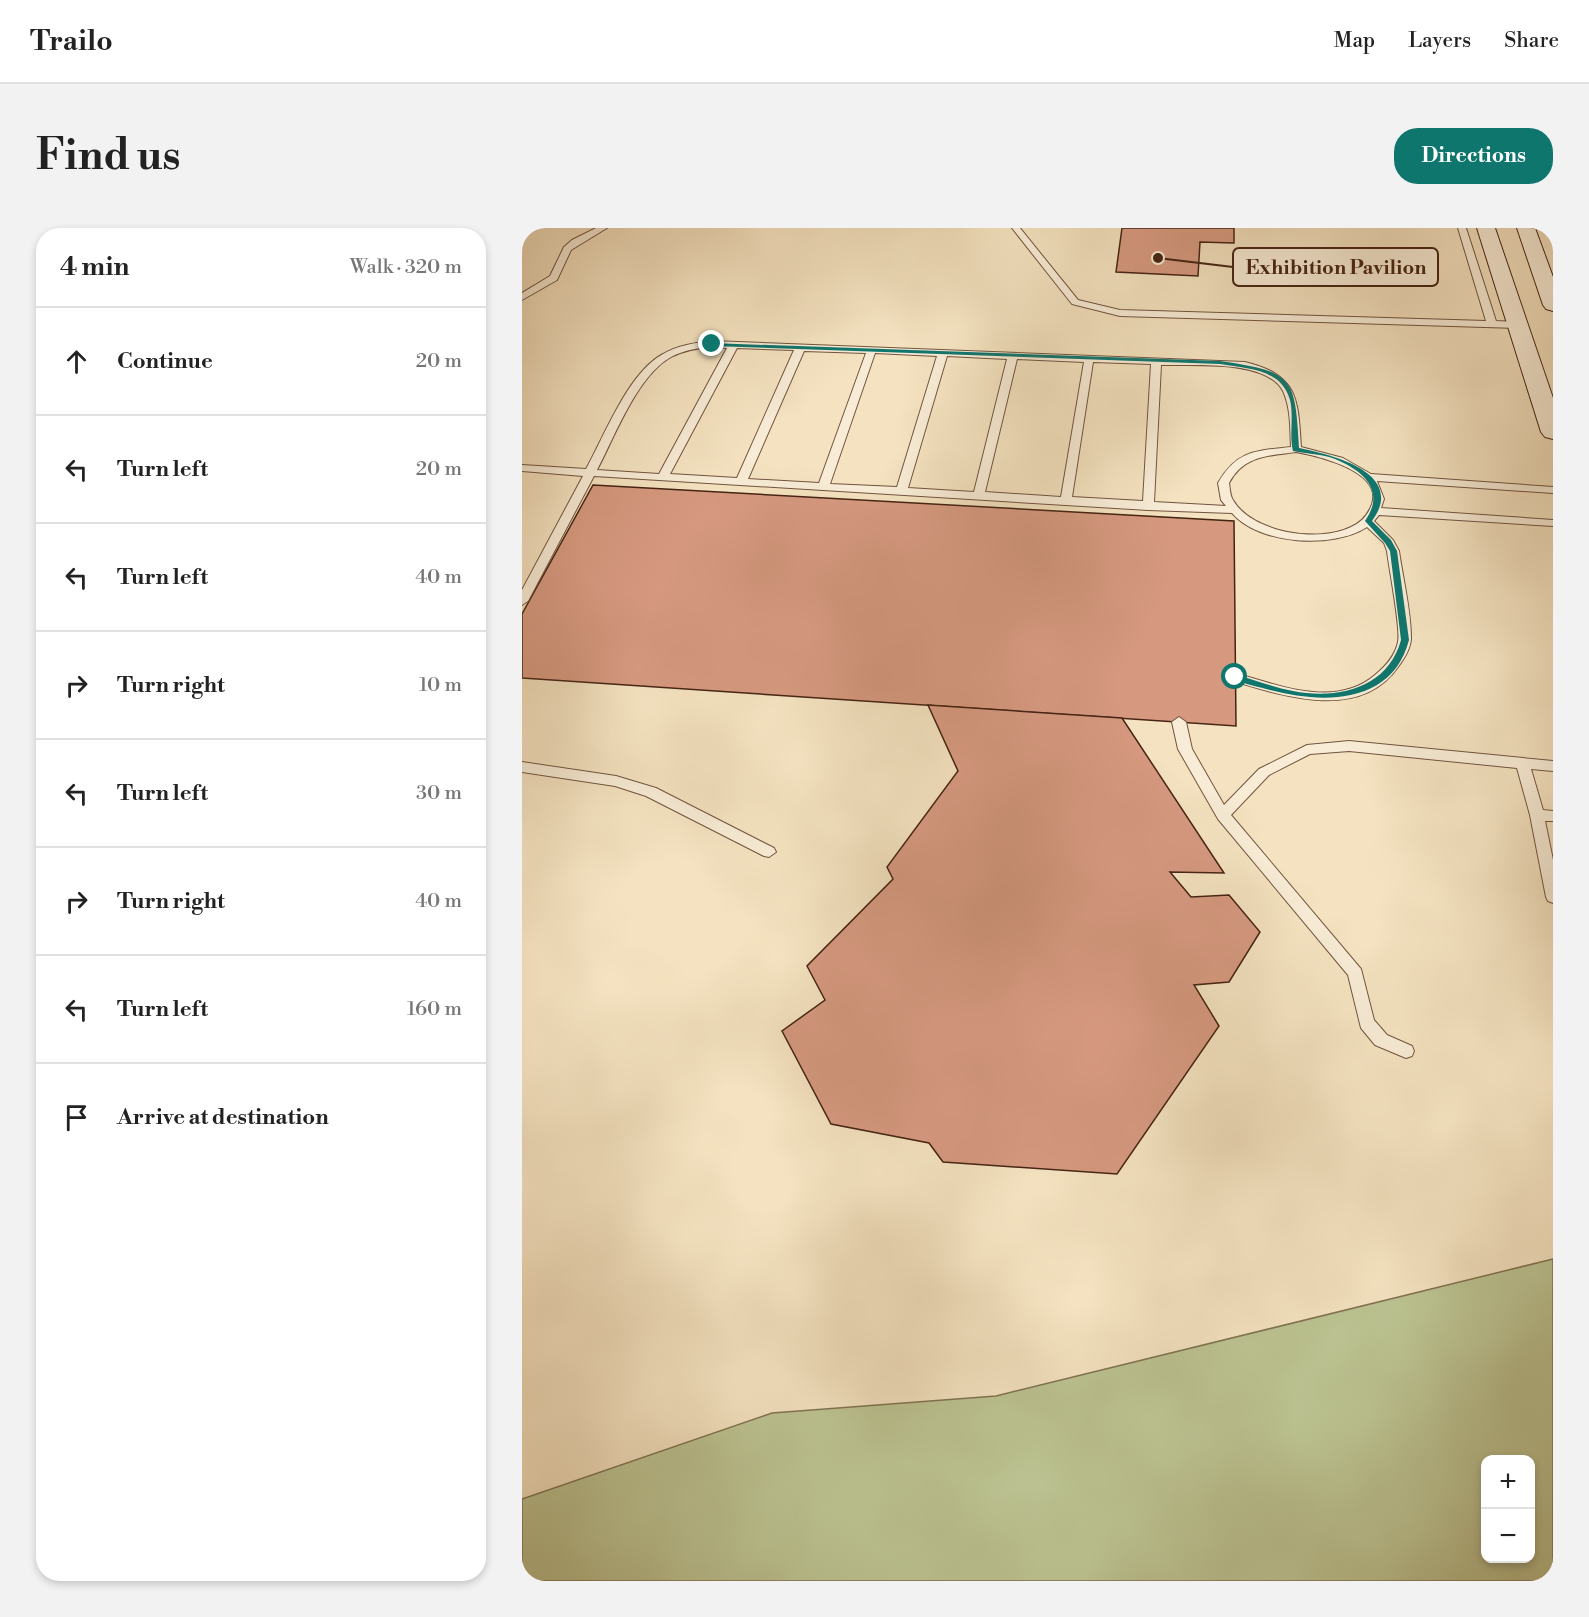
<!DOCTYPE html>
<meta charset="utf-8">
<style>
body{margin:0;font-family:"Libre Bodoni",serif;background:#f2f2f2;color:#222}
.controls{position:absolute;right:18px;bottom:18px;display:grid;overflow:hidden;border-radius:12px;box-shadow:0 3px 9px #0003}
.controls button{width:54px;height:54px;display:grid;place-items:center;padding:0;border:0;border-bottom:2px solid #e0e0e0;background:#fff;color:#222;font:30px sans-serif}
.stop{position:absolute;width:18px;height:18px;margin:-14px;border:4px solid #0f766e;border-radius:50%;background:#fff}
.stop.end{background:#0f766e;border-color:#fff;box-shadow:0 2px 6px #0008}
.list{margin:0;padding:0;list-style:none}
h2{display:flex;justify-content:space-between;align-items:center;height:78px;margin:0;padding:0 24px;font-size:26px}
h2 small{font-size:20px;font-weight:400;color:#767676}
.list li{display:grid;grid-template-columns:39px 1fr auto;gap:18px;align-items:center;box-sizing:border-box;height:108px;padding:0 24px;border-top:2px solid #e0e0e0}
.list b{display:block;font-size:22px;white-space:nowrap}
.list em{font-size:20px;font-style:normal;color:#767676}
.icon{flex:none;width:33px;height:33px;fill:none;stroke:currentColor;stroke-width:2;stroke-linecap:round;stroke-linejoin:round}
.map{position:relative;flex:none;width:1031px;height:1353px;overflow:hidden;border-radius:24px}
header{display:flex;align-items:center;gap:36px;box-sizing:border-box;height:84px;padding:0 30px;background:#fff;border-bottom:2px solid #e0e0e0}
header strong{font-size:28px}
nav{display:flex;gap:33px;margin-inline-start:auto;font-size:21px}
.intro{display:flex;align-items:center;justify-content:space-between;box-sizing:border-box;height:144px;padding:0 36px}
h1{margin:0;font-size:42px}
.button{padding:15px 27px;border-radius:24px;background:#0f766e;color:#fff;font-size:21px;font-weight:700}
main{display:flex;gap:36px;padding:0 36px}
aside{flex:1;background:#fff;border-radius:24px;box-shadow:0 3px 9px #0003}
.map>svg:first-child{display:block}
.green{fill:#bcc392;stroke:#807452;stroke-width:1.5;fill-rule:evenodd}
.building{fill:#d69980;stroke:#452412;stroke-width:1.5}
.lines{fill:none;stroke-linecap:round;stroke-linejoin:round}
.lane-casing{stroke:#71543e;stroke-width:2}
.secondary-casing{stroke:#452412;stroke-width:2}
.lane{fill:#f8ecd6;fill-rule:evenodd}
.secondary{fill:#f8ecd6;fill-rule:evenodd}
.route{fill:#0f766e}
.leader{fill:none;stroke:#452412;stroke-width:2}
.callout-dot{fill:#452412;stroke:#f8ecd6;stroke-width:2}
.callout{fill:#f8ecd6;stroke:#452412;stroke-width:2}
.callout-label{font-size:20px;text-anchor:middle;font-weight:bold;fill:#452412}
</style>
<header>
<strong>Trailo</strong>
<nav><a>Map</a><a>Layers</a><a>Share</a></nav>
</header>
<div class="intro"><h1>Find us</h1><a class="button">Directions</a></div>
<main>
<aside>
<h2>4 min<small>Walk · 320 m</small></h2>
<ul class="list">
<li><svg class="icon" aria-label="ahead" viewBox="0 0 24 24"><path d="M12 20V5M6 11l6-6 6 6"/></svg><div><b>Continue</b></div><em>20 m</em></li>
<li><svg class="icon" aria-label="left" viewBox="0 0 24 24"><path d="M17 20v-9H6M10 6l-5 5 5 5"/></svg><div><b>Turn left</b></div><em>20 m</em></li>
<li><svg class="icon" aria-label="left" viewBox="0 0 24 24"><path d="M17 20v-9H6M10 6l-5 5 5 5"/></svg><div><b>Turn left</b></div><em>40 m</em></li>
<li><svg class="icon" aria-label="right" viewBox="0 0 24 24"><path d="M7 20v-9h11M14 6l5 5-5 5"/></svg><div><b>Turn right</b></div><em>10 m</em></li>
<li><svg class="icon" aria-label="left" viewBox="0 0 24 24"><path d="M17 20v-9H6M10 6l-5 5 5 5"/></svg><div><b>Turn left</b></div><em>30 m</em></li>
<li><svg class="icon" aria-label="right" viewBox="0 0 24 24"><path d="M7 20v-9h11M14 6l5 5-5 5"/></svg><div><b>Turn right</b></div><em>40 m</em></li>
<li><svg class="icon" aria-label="left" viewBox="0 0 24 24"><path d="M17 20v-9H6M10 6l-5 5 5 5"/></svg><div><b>Turn left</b></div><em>160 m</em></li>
<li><svg class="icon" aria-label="arrive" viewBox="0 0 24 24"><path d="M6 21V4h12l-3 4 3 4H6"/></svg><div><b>Arrive at destination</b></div></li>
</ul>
</aside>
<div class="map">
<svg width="1031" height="1353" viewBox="0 0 1031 1353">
<rect width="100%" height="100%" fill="#f4e2c0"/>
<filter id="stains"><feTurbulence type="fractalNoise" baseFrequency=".00333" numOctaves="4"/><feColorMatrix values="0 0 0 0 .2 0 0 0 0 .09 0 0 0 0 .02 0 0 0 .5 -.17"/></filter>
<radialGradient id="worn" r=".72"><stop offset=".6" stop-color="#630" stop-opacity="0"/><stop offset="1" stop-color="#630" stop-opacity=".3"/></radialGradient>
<path class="green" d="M1031 1031V1353H0V1271L250 1185 474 1168ZM963 1232H1008V1330H963Z"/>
<g class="building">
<polygon points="600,0 712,0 712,15 678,14 676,48 594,44"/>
<polygon points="71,257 712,293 714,498 0,450 0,386"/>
<polygon points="406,477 600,490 702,645 648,644 669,669 707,667 738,704 707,754 672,757 697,798 595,946 421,934 407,915 309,896 260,803 303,772 285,738 371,651 365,639 436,543"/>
</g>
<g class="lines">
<defs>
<g id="lane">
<polygon points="74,0 85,0 49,22 35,52 0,72 0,65 28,48 42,19 50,12"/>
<polygon points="490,0 498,0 556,72 598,82 964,93 936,0 944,0 974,93 996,94 1001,97 996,100 598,88 550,76"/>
<path d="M190 113 723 134C776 147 776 170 779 219L821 230 849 246 1031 259V265L855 253 862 271 859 280 1031 292V298L857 287 852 293 871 312 877 323C881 351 889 382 889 410 889 420 882 431 876 439 838 494 760 468 708 452L707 449 713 445C756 457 813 481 853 447 864 438 873 428 876 414 879 400 867 341 865 323L862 315 845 299C812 321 737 317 710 285L626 282 72 248 6 373 0 377V362L61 248 0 243V237L64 241C83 207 106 145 141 126 156 117 173 115 190 113ZM190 119 205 120 137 246 75 242C93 208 115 148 149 129 162 122 176 120 190 119ZM215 120 272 122 215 250 148 246ZM282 123 344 125 297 255 226 251ZM353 125 415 128 375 259 308 256ZM425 128 485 131 452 264 386 260ZM495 131 562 134 539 269 463 264ZM571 134 629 136 621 273 550 269ZM639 137C671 138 744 131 761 163 769 180 768 201 769 219 734 223 715 222 696 255L699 272 704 278 632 274ZM774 224C796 228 861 243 850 276 846 287 840 294 829 299 797 315 730 305 711 272 708 268 708 260 707 255 722 227 746 228 774 224Z"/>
<polygon points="657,489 664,494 670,521 702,577 737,541 785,517 827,513 1031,533 1031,543 1009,541 1021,582 1031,583 1031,593 1023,593 1031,632 1031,675 1026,673 1024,669 1008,587 995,540 827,523 788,526 747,547 709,587 839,741 852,792 865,807 890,818 892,823 890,828 884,830 853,817 839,800 826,747 696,591 656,521 650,494"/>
<polygon points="0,534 94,548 134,560 252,620 254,624 247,629 242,628 124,568 93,558 0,544"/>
</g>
<g id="secondary">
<polygon points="955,0 973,0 1031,170 1031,211 1023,209 1019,204"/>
<polygon points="995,0 1013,0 1031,49 1031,83 1024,81 1021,77"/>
</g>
</defs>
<use href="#lane" class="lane-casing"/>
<use href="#secondary" class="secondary-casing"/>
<use href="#lane" class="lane"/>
<use href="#secondary" class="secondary"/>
</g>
<path class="route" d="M188 115 698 133C771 144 773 147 777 220 811 227 885 245 850 293L869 312 875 323 887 412C870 478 798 476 744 461 733 458 718 455 709 449L713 446C732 452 751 459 771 463 816 472 866 460 879 412L868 323 863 315 843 293C864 263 842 243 813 231 800 226 785 226 771 223 767 207 772 188 768 172 759 140 725 141 698 136L190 118Z"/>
<path class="leader" d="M636 30L711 39"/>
<circle class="callout-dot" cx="636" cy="30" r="6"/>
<rect class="callout" x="711" y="20" width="205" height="38" rx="6"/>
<g class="callout-label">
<text x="814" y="46">Exhibition Pavilion</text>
</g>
<rect width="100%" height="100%" filter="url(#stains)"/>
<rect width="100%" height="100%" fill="url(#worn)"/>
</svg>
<div class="controls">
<button>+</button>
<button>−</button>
</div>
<div class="stop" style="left:713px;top:449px"></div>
<div class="stop end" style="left:190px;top:116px"></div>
</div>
</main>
